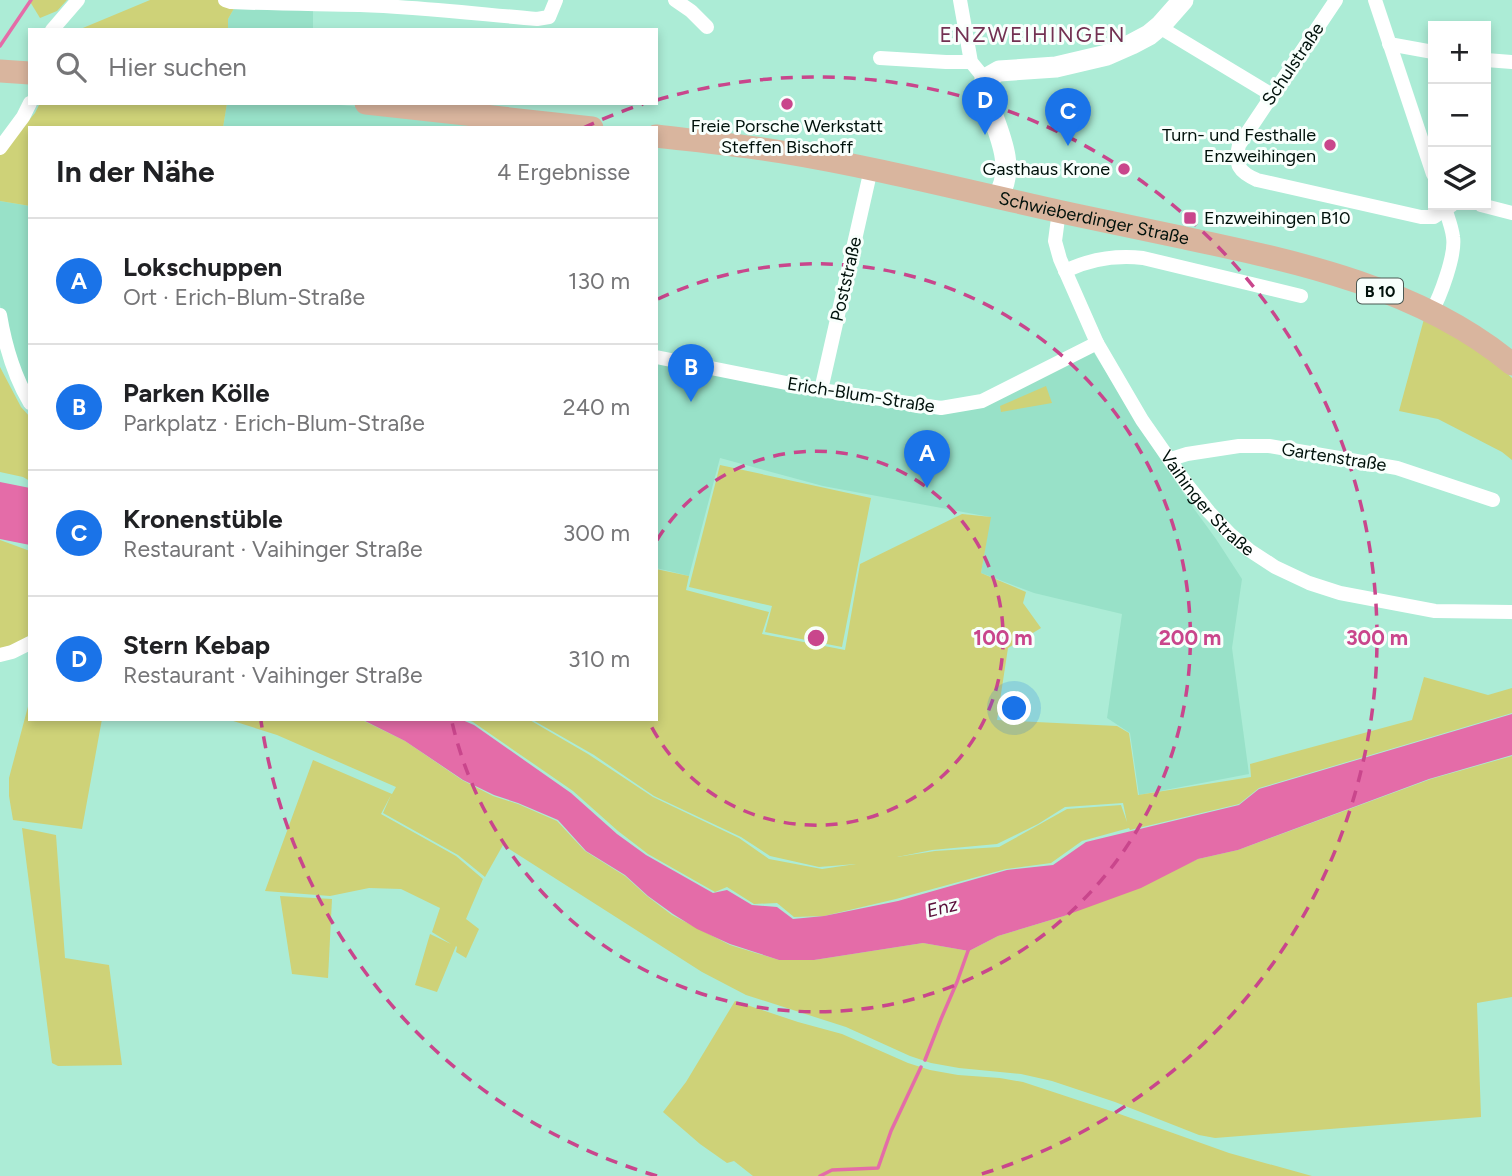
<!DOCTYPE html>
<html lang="de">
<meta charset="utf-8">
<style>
body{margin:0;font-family:Figtree,sans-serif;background:#f6f6f6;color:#202124}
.controls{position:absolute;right:21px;top:21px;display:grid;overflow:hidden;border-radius:0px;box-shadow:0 4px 10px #0003}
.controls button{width:63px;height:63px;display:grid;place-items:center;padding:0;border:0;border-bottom:2px solid #e0e0e0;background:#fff;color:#202124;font:35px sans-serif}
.you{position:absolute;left:1015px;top:709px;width:24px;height:24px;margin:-18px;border:5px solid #fff;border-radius:50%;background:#1a73e8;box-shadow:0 0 0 10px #1a73e833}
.badge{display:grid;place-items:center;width:46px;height:46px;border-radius:50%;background:#1a73e8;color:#fff;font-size:23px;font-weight:700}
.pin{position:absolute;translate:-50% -58px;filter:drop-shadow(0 2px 4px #0008)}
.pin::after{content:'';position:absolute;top:37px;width:24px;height:21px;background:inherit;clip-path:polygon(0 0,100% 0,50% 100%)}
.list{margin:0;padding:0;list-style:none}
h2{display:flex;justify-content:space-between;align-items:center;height:91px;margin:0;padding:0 28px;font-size:30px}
h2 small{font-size:23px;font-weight:400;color:#757577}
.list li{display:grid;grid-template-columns:46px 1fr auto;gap:21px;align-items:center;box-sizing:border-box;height:126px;padding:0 28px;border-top:2px solid #e0e0e0}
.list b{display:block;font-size:26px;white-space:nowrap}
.list p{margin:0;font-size:23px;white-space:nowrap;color:#757577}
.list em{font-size:23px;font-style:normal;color:#757577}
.icon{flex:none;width:38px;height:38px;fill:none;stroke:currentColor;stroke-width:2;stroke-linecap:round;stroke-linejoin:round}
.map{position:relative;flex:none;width:1512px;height:1176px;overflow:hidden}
.search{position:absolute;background:#fff;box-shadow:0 4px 10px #0003;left:28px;top:28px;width:630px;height:77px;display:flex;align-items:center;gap:18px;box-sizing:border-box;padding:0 24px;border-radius:0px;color:#757577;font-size:26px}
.panel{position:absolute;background:#fff;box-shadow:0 4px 10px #0003;left:28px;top:126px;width:630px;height:595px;border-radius:0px}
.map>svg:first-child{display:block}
.built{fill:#98e1c8}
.green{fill:#ced278;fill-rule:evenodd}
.water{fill:#e46ca8}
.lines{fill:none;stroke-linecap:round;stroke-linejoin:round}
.stream{stroke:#e46ca8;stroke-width:3.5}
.street{stroke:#fff;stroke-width:14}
.secondary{stroke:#fff;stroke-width:21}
.primary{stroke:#d9b59e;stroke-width:23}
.ring{fill:none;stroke:#c9468c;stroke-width:3.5;stroke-dasharray:12 9}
.poi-dot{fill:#c9468c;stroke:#f8fffc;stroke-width:2.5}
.labels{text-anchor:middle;stroke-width:6;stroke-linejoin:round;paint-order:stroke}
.shield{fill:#f8fffc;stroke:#4a5853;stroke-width:2}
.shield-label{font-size:16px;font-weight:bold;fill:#00110b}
.street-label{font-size:18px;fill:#00110b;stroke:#f8fffc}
.poi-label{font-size:18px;fill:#00110b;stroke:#f8fffc;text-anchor:end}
.water-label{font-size:19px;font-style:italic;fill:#580c38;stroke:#f8fffc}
.quarter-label{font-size:21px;letter-spacing:2px;fill:#733152;stroke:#f8fffc}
.centre{fill:#c9468c;stroke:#f8fffc;stroke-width:3.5}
.ring-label{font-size:21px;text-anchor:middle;font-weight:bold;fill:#c9468c;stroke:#f8fffc;stroke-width:6;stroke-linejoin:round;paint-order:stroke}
</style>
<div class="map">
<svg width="1512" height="1176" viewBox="0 0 1512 1176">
<rect width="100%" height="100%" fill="#acecd6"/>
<g class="built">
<polygon points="236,5 313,8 313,30 228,30 228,19"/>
<polygon points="227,103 320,103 566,128 223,128"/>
<polygon points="0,201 30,206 30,398 4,328 0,304"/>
<polygon points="1091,348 1159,457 1192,506 1216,539 1242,579 1232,648 1249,774 1139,795 1130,733 1107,718 1122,614 1034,593 981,573 990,517 823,486 720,458 689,576 656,568 656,361 942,411"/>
</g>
<g class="green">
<polygon points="29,0 67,0 57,11 40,18"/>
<polygon points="150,0 313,0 236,5 228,19 228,30 78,30"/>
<polygon points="40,103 227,103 223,128 30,128 30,206 0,201 0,155 35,113"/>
<polygon points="1424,319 1487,356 1512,378 1512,460 1502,452 1438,419 1399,411"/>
<polygon points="0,367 21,407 30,417 30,481 23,477 0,472"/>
<polygon points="1046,386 1052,403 1001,412 1000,406"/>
<polygon points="720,465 871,498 842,647 765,632 772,606 689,587"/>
<path d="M962 514 991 517 981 573 1026 592 1023 603 1041 628 1008 648 997 720 1117 726 1129 733 1138 795 1251 777 1250 764 1412 720 1424 677 1488 695 1512 688V713L1259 788 1239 804 1130 830 1129 828 1082 841 1051 863 1006 869 896 899 824 916 794 917 777 903 754 904 727 887 715 892 648 854 618 831 573 791 473 722 466 719H528L588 754 653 797 739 838 769 859 822 869 856 864 819 867 770 856 741 837 654 796 594 755 531 719H656V569L689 576 686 590 769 612 762 634 845 650 860 564ZM1123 803 1127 822 1121 805 1067 809 999 847 935 851 897 857 932 850 997 844 1038 824 1065 807Z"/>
<polygon points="0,540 30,551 30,635 17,643 0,649"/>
<polygon points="30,699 30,719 102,719 82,829 13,820 9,796 9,778"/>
<polygon points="227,719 360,719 405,741 462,780 493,796 518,804 557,821 585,851 625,876 647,896 672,915 730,945 779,960 814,960 923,943 969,951 998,936 1064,916 1198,859 1238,850 1431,779 1512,756 1512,997 1477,1003 1481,1117 1215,1138 1199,1135 1115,1102 1052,1081 1021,1074 959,1068 931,1063 910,1056 846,1027 746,995 702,972 503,845 485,877 458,855 383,813 391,795 381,814 456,856 483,879 466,919 479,929 466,958 456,952 457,947 456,946 437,992 415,985 430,934 451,944 432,932 440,908 401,889 369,888 330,896 265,891 313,760 392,794 396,787 277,735"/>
<polygon points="22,828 56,835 65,958 109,965 122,1065 58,1066 52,1063"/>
<polygon points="280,896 332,899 328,978 292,974"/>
<polygon points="735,1001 798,1022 842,1034 908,1063 930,1070 958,1075 1000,1078 1023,1082 1114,1112 1229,1153 1312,1176 753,1176 734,1161 727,1163 700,1144 663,1112 686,1082"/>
</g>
<g class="water">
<polygon points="0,482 30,488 30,545 0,539"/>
<polygon points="1512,714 1512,755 1429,779 1238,850 1198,859 1141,888 1064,916 998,936 969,951 923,943 814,960 779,960 730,944 697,929 673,914 648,896 625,875 586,851 558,820 518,803 494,795 463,780 405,741 361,719 460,719 474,725 571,793 617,834 646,855 713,893 727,890 752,905 777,907 793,919 824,916 898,901 1007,870 1053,865 1086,842 1239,805 1259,789"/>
</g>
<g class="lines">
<g class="stream">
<polyline points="0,46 31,0"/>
<polyline points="925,1060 941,1019 957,982 969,948"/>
<polyline points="820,1176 832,1170 878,1168 891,1131 921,1067"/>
</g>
<g class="street">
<path d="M225 0 231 2C274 4 317 4 360 5 419 7 478 14 537 19L549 17 556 0"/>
<polyline points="675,0 691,11 707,27"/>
<polyline points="960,0 971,62 985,79"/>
<path d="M1336 0 1239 145C1234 165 1239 172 1257 180L1421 217H1434L1452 205"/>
<polyline points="1375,0 1433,174"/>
<polyline points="1161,25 1166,31 1272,95"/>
<polyline points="52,30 78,0"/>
<polyline points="1389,44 1433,52"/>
<polyline points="880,58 946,62 971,62"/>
<polyline points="1486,60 1512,62"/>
<polyline points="0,148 23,117 30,103"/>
<polyline points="1481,205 1512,213"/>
<path id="s1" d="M1059 211 1055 241 1060 259 1097 343 1142 420 1188 486 1209 512 1231 535 1249 550 1275 567 1309 583 1340 593 1435 611 1512 612"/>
<path d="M1065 271C1090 259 1115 255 1143 258L1301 296"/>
<path d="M1431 313C1440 297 1456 255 1453 237 1452 227 1447 215 1444 205"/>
<path d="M0 315C5 345 14 376 30 403"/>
<polyline points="656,357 821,390 941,408 982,401 1097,343"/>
<polyline points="821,390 871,169"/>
<polyline points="1171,459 1187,454 1239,446 1269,446 1397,468 1493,500"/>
<polyline points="0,655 12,652 30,643"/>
</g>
<path class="secondary" d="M998 196C1015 170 1001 138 991 111 987 100 983 91 985 79L999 71 1056 67 1107 55 1132 44 1149 35 1161 25 1183 0"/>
<g class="primary">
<polyline points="0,71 30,73"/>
<polyline points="366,103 592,128"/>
<path id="s2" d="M656 136C698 141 740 145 782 152 879 168 975 193 1071 214 1109 222 1147 230 1185 238 1298 262 1421 288 1512 364"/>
</g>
</g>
<g class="ring">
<path d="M657 540A187 187 0 1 1 648 720"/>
<path d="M658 299A374 374 0 1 1 452 722"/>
<path d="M657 1176A561 561 0 0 1 261 721M583 128A561 561 0 0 1 643 104M657 100A561 561 0 1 1 975 1176"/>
</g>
<g class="poi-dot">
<circle cx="787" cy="104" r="7"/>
<circle cx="1330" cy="145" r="7"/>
<circle cx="1124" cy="169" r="7"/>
<rect x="1183" y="211" width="14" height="14" rx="3.5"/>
</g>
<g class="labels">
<rect class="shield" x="1357" y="278.5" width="46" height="25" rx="5"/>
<g class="shield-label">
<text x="1380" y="297">B 10</text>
</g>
<g class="street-label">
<text transform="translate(1293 64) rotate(-56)" y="6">Schulstraße</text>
<text dy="6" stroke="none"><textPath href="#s2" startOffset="446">Schwieberdinger Straße</textPath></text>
<text transform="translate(846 279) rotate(-77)" y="6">Poststraße</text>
<text transform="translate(861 395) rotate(9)" y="6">Erich-Blum-Straße</text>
<text transform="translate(1334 457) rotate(9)" y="6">Gartenstraße</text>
<text dy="6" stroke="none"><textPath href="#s1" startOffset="336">Vaihinger Straße</textPath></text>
</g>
<g class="poi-label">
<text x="787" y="132" text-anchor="middle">Freie Porsche Werkstatt<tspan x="787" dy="21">Steffen Bischoff</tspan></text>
<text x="1316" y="141">Turn- und Festhalle<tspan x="1316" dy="21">Enzweihingen</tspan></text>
<text x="1110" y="175">Gasthaus Krone</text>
<text x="1204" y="224" text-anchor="start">Enzweihingen B10</text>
</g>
<g class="water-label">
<text transform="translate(942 907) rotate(-14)" y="7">Enz</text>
</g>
<g class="quarter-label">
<text x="1033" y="42">ENZWEIHINGEN</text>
</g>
</g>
<circle cx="816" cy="638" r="10" class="centre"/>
<g class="ring-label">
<text x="1003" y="645">100 m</text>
<text x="1190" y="645">200 m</text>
<text x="1377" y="645">300 m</text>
</g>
</svg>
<div class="controls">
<button>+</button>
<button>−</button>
<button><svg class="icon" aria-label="layers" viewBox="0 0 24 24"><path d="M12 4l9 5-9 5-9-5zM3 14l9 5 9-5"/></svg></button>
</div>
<div class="you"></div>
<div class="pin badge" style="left:927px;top:488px">A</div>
<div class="pin badge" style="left:691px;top:402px">B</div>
<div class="pin badge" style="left:1068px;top:146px">C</div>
<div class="pin badge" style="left:985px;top:135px">D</div>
<div class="search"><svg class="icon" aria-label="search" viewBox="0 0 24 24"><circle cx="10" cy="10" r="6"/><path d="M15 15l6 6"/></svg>Hier suchen</div>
<section class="panel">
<h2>In der Nähe<small>4 Ergebnisse</small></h2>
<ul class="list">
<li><span class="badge">A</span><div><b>Lokschuppen</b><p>Ort · Erich-Blum-Straße</p></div><em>130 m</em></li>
<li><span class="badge">B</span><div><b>Parken Kölle</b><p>Parkplatz · Erich-Blum-Straße</p></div><em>240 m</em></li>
<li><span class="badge">C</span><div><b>Kronenstüble</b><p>Restaurant · Vaihinger Straße</p></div><em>300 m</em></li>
<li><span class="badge">D</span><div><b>Stern Kebap</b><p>Restaurant · Vaihinger Straße</p></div><em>310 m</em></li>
</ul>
</section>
</div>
